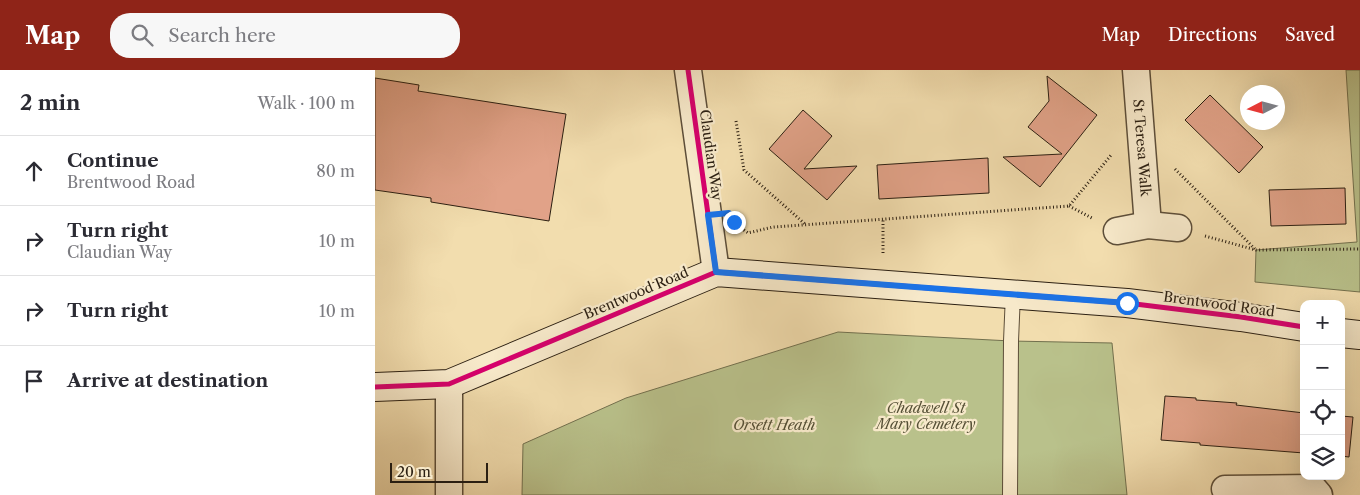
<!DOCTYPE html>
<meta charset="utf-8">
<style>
body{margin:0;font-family:"Libre Caslon Text",serif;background:#f7f7f7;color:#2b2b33}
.controls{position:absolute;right:15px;bottom:15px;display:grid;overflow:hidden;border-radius:10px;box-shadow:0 5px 20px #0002}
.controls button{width:45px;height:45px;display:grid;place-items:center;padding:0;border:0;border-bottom:1px solid #e1e1e2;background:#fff;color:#2b2b33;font:25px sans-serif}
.compass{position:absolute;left:865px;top:15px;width:45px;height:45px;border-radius:50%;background:#fff;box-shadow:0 5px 20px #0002;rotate:264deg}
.scale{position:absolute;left:15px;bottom:12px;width:98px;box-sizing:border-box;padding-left:5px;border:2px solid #2b1f12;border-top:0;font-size:14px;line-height:18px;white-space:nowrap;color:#2b1f12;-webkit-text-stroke:4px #f7e9ca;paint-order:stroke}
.stop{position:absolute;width:15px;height:15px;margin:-11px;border:4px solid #1a73e8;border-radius:50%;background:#fff}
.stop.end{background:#1a73e8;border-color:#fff;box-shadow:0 1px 5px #0008}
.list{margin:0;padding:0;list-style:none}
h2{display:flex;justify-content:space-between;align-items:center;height:65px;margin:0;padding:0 20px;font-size:21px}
h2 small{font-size:16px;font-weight:400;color:#7c7c81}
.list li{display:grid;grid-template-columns:32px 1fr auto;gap:15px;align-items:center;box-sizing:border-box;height:70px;padding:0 20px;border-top:1px solid #e1e1e2}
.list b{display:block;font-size:19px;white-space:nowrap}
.list p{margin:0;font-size:16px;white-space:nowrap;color:#7c7c81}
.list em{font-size:16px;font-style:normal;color:#7c7c81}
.icon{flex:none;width:28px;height:28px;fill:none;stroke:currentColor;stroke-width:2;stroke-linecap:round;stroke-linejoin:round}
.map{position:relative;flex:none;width:985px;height:425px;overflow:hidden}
header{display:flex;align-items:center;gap:30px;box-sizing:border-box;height:70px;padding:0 25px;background:#8f2418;color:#fff}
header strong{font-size:24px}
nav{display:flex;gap:28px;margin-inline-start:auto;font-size:18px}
.search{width:350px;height:45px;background:#f7f7f7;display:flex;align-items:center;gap:12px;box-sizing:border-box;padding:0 18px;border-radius:20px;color:#7c7c81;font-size:19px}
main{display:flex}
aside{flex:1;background:#fff}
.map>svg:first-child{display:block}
.green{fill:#b9c18b;stroke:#72704e}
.building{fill:#e1a288;stroke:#2b1f12}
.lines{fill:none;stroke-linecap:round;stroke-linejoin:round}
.lane-casing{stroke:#5d4e39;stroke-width:16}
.street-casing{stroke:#5d4e39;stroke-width:29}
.secondary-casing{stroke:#2b1f12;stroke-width:30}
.path{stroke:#2b1f12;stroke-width:3;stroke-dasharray:1 2.5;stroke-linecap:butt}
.lane{stroke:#f7e9ca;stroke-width:14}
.street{stroke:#f7e9ca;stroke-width:26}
.secondary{stroke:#f7e9ca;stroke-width:28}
.cycleway-casing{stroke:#f7e9ca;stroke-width:8}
.cycleway{stroke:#d6006c;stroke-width:5}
.route{stroke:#1a73e8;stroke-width:6}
.labels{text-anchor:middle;stroke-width:4.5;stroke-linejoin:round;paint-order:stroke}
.street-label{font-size:14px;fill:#2b1f12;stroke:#f7e9ca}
.park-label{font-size:14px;font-style:italic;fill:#565036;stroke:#f7e9ca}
</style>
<header>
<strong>Map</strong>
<div class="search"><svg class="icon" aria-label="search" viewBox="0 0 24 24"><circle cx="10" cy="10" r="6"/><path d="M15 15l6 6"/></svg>Search here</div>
<nav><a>Map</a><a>Directions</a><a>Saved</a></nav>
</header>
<main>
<aside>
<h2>2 min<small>Walk · 100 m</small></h2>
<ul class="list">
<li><svg class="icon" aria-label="ahead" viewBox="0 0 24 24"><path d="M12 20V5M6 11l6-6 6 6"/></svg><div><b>Continue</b><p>Brentwood Road</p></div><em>80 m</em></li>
<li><svg class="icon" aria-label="right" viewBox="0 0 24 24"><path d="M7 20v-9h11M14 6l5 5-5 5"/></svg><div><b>Turn right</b><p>Claudian Way</p></div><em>10 m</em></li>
<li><svg class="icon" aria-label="right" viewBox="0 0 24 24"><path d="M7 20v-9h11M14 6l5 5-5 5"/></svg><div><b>Turn right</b></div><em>10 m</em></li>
<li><svg class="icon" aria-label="arrive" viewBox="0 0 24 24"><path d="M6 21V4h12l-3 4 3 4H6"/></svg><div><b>Arrive at destination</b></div></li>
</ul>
</aside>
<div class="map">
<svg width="985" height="425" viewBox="0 0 985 425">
<rect width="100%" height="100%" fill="#f2ddae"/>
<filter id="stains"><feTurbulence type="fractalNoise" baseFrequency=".004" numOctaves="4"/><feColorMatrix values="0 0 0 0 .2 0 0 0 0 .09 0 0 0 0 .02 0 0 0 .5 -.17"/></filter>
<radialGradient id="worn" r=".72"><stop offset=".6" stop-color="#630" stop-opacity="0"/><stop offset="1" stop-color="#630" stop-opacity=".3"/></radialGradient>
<g class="green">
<polygon points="971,0 985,0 985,222 880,212 881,180 982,172"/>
<polygon points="463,262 636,271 737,273 752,425 147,425 148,374 251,328"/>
</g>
<g class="building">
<polygon points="672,6 722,45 665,117 628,87 687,84 653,57 674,31"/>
<polygon points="0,8 44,15 43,21 191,44 174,151 56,132 56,128 0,120"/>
<polygon points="835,25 888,77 864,103 810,50"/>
<polygon points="428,40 457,66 429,99 482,96 452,130 394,79"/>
<polygon points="613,88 614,123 504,129 502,95"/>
<polygon points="970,118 971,154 896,156 894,120"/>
<polygon points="790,326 821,328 821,330 862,333 861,335 929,343 929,383 825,375 825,373 786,370"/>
<polygon points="966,346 978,347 974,387 966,386"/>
</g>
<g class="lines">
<defs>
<polyline id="lane" points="635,425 636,271 638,224"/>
<g id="street">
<polyline points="313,0 341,202"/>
<path id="s1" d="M761 0 773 155"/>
<polyline points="742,161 773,155 803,158"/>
<polyline points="74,314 74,425"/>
<polyline points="850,419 938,418 944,425"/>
</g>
<g id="secondary">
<polyline points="966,263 985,265"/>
<polyline points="0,317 74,314 341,202 752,233 866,247 929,257"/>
</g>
</defs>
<use href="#lane" class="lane-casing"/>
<use href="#street" class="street-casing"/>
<use href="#secondary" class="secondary-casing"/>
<g class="path">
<polyline points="361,51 369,100 430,154"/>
<polyline points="800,99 880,179"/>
<polyline points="694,136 717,148"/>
<polyline points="366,158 373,163 398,157 694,136 737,84"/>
<polyline points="830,166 881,180 985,179"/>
<polyline points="508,183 508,149"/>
</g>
<use href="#lane" class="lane"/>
<use href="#street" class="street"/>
<use href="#secondary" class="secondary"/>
<defs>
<g id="cycleway">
<polyline points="313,0 341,202"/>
<polyline points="0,317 74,314 341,202 752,233 866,247 929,257"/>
</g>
</defs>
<use href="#cycleway" class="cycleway-casing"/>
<use href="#cycleway" class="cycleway"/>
</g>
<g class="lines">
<polyline class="route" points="359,152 354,143 333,145 341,202 752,233"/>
</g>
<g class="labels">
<g class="street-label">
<text dy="5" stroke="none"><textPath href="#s1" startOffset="78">St Teresa Walk</textPath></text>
<text transform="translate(336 85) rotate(82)" y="5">Claudian Way</text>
<text transform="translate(261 223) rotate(-23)" y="5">Brentwood Road</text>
<text transform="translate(844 234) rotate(8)" y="5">Brentwood Road</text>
</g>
<g class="park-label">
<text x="551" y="343">Chadwell St<tspan x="551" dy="16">Mary Cemetery</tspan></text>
<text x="399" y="360">Orsett Heath</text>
</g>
</g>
<rect width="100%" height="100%" filter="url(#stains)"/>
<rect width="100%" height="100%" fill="url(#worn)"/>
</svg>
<div class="controls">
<button>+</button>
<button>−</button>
<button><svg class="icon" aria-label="locate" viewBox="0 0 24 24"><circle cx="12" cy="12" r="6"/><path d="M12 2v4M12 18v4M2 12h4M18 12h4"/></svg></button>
<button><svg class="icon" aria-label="layers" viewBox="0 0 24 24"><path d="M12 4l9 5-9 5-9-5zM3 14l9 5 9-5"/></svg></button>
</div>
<svg class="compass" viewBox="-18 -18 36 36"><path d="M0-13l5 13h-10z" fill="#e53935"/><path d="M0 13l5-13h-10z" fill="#7c7c81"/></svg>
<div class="scale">20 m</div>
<div class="stop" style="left:752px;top:233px"></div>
<div class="stop end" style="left:359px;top:152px"></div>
</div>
</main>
